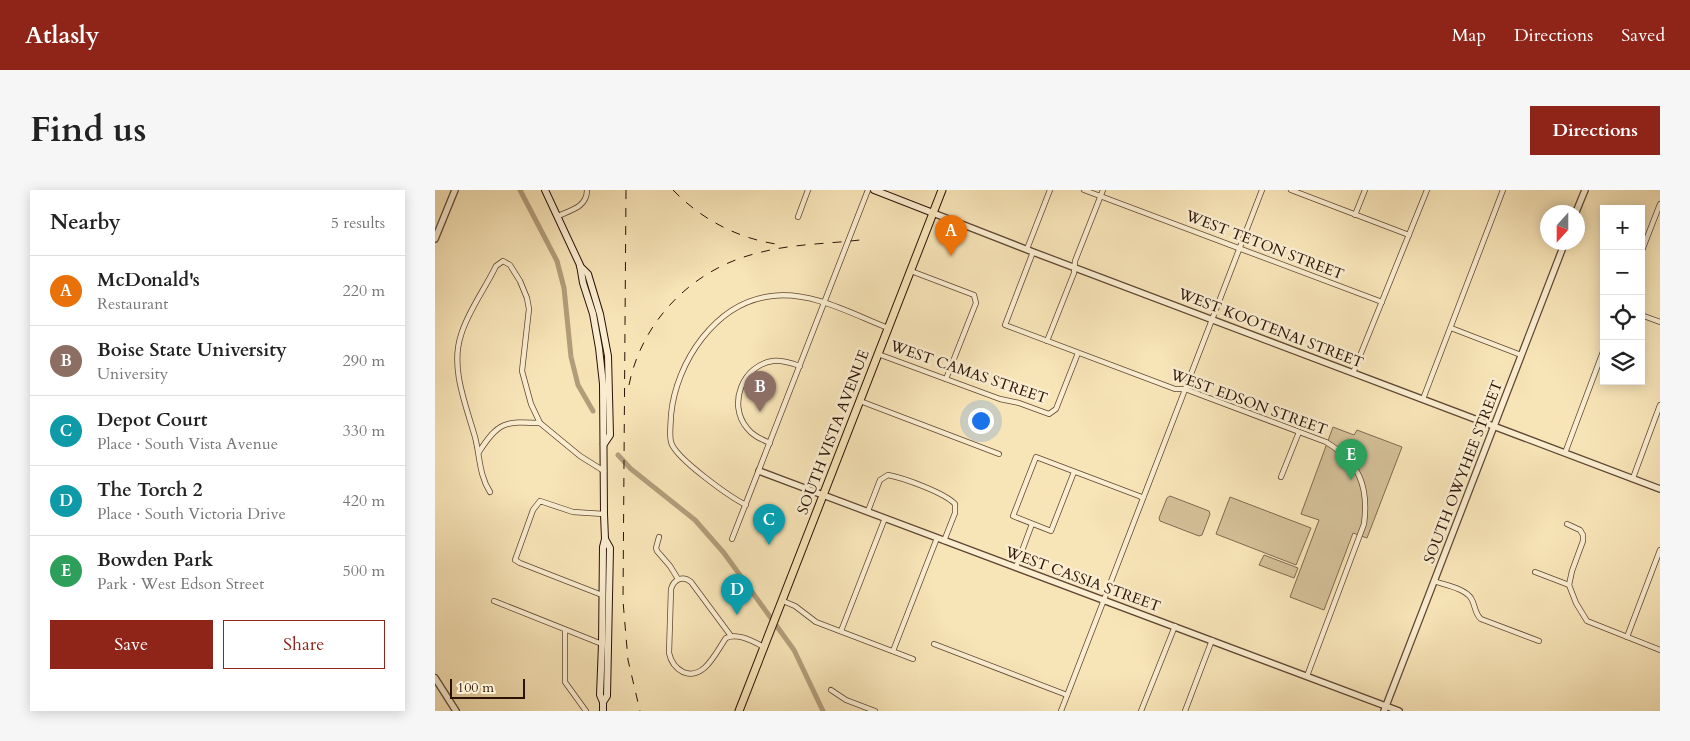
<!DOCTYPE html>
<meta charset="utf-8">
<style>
body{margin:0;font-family:Cardo,serif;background:#f6f6f6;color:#222}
.controls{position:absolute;right:15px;top:15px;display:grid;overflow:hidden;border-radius:0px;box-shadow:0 2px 12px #0003}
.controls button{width:45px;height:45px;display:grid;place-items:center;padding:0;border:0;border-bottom:1px solid #e0e0e0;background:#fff;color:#222;font:25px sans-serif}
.compass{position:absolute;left:1105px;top:15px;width:45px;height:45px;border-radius:50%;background:#fff;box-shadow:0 2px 12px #0003;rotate:201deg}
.scale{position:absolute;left:15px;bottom:12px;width:75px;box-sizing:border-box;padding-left:5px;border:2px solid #2b1206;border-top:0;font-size:14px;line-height:18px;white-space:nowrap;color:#2b1206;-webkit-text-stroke:4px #faedd0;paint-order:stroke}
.you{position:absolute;left:545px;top:230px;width:18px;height:18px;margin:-12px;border:4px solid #fff;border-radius:50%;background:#1a73e8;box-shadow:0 0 0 8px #1a73e833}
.badge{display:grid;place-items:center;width:32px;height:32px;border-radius:50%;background:#8f2418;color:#fff;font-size:16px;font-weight:700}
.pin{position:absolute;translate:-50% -41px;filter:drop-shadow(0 1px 2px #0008)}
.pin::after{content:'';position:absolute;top:26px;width:18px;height:15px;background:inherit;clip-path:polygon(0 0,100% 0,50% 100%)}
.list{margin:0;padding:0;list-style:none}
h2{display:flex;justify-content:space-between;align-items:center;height:65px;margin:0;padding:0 20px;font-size:21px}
h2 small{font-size:16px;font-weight:400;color:#767676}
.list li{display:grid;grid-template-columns:32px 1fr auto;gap:15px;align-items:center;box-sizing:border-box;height:70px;padding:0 20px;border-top:1px solid #e0e0e0}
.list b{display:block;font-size:19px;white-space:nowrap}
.list p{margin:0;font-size:16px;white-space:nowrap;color:#767676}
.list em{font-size:16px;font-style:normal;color:#767676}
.actions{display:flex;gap:10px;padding:15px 20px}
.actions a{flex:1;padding:11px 0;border:1px solid #8f2418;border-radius:0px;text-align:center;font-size:18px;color:#8f2418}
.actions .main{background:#8f2418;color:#fff}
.icon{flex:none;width:28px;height:28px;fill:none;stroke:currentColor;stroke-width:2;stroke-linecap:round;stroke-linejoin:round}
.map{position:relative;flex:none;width:1225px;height:521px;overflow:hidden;border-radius:0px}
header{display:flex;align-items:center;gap:30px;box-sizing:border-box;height:70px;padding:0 25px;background:#8f2418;color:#fff}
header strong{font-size:24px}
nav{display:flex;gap:28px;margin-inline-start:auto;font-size:18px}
.intro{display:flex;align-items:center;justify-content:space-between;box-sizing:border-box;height:120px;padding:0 30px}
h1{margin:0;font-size:35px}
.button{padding:12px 22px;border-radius:0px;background:#8f2418;color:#fff;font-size:18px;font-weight:700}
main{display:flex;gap:30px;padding:0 30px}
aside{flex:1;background:#fff;border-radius:0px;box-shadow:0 2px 12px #0003}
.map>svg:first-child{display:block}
.green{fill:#d4c099;stroke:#806950}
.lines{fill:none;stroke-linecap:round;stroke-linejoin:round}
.canal{stroke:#b29d7b;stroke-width:5}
.minor-casing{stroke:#5e4632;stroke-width:6}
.tertiary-casing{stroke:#5e4632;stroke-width:8}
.secondary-casing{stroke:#2b1206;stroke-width:8}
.primary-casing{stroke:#2b1206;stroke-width:9}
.minor{stroke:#faedd0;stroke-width:4.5}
.tertiary{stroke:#faedd0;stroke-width:5.5}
.secondary{stroke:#faedd0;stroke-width:6}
.primary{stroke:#f7e4b7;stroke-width:7}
.rail{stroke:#2b1206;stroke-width:1;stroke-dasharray:9 9;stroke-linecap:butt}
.labels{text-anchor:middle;stroke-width:5;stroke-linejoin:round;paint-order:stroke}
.street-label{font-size:15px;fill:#2b1206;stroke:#faedd0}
</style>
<header>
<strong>Atlasly</strong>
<nav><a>Map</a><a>Directions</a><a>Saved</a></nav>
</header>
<div class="intro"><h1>Find us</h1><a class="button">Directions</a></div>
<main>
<aside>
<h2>Nearby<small>5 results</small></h2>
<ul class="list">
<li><span class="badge" style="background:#e8710a">A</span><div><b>McDonald's</b><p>Restaurant</p></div><em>220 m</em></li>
<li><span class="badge" style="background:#8d6e63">B</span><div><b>Boise State University</b><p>University</p></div><em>290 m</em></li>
<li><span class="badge" style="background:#0f9aa8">C</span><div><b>Depot Court</b><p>Place · South Vista Avenue</p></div><em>330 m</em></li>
<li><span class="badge" style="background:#0f9aa8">D</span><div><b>The Torch 2</b><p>Place · South Victoria Drive</p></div><em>420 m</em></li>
<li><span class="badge" style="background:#2e9e5b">E</span><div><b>Bowden Park</b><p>Park · West Edson Street</p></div><em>500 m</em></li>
</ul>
<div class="actions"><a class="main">Save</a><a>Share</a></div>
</aside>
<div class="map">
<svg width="1225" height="521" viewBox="0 0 1225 521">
<rect width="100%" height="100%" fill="#f7e4b7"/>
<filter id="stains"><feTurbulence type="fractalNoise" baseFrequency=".004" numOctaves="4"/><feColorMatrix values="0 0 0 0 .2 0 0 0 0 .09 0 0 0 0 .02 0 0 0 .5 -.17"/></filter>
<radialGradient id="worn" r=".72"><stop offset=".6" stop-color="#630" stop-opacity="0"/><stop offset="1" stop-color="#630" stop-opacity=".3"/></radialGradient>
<g class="green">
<polygon points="898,237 919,245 922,240 967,257 932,348 918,343 889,420 855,407 884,330 866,324"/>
<polygon points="735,306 774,321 775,324 767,345 764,346 725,331 724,328 732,308"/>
<polygon points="795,307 876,338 861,375 781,344"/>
<polygon points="829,365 863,378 859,388 824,375"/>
</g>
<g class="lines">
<g class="canal">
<polyline points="85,0 122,71 129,98 136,167 143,195 158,221"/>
<polyline points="183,265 196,279 260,330 289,363 359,460 388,521"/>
</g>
<defs>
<g id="minor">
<polyline points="649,0 947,112"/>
<polyline points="856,0 974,45"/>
<polyline points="920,25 930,0"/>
<path d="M123 26C136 20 152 17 152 0"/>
<polyline points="363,27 373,0"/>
<polyline points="592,59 615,0"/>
<path d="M598 62 570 135 740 199H750L891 252C924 272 934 296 929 334L872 486"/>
<polyline points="1206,63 1225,14"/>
<polyline points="476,81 539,105 541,113 511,189"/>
<polyline points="1206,125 1225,132"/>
<polyline points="1016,138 1086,165"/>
<polyline points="612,151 639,83 640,71 668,0"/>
<polyline points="443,164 565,209 584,213 614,224 621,219 643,163"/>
<polyline points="918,183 992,0"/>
<polyline points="988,209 1068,0"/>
<polyline points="425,211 564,264"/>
<path d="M335 253C326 249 318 246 312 238 292 214 308 175 338 171 347 170 356 173 365 176"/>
<path d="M44 262C63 232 70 231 105 233"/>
<polyline points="1130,263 1169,159"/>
<polyline points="639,282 616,341 578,326 601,267 704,306 708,308"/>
<polyline points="846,287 864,242"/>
<polyline points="1198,288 1225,215"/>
<path d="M55 302C44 285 45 266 40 247 31 215 15 178 26 145 33 121 50 99 61 76L68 71 75 75 85 91 92 108 94 119 87 181 96 214 105 233 145 266 169 281"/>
<path d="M311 315C295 307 240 268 236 252 234 244 236 233 236 225 241 172 281 112 337 106 377 101 417 124 453 138"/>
<path d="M433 321 445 290 453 285C469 288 510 303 520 314V323L509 351"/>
<polyline points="1132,334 1145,340 1148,345 1148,351 1137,381 1134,395 1141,413 1152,431 1225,460"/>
<polyline points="224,347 221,358 222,361 235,376 243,389"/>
<polyline points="297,349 433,0"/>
<polyline points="581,377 597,334"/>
<polyline points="1100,382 1134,395"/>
<path d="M999 391C1010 395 1029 398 1036 408 1041 416 1039 423 1046 429L1104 451"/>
<polyline points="167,405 85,373 80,370 98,320 105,311 138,322 169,324"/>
<polyline points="59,411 167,454"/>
<polyline points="348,411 360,416 381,432 478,469"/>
<polyline points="130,440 130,492 151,521"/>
<polyline points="406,441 450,328"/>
<path d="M296 446 256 392C248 385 239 389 236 399L234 463C236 472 240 478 248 482 269 491 281 462 291 448 302 442 319 452 329 457"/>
<polyline points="1192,447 1225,360"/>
<polyline points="499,454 632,505"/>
<polyline points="458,461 502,348"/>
<polyline points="396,500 411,510 440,521"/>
<polyline points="626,521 827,0"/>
<polyline points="706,521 740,436"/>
<polyline points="750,521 777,450"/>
</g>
<g id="tertiary">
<polyline points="1141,22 1150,0"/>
<polyline points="498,23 598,62 1225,299"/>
<polyline points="0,49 20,0"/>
<polyline points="324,281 964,521"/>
<polyline points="0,488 21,521"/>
<polyline points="949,521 1130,52"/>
</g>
<g id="secondary">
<polyline points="110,0 145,75 148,93 158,124 164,158 168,194 169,324 170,349 175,358 172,506 168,512"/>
<polyline points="439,0 498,23"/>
<polyline points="145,76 153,84 165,124 173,166 175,245 169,254"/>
<polyline points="168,521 168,512 165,505 167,454 168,357 170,349"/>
</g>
<polyline id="primary" points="304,521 507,0"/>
</defs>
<use href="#minor" class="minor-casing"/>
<use href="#tertiary" class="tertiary-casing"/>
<use href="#secondary" class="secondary-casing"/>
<use href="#primary" class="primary-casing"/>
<use href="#minor" class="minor"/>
<use href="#tertiary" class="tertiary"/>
<use href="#secondary" class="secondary"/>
<use href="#primary" class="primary"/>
<g class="rail">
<polyline points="191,0 188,411 193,470 205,521"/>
<path d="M238 0C268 31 306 50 348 55"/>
<path d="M194 195C207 130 259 78 323 63 355 54 391 54 425 50"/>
</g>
</g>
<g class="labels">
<g class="street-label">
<text transform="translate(830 55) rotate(21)" y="5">WEST TETON STREET</text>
<text transform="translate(836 138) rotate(21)" y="5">WEST KOOTENAI STREET</text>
<text transform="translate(534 182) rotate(19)" y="5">WEST CAMAS STREET</text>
<text transform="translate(814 212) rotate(20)" y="5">WEST EDSON STREET</text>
<text transform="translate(398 242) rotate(-69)" y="5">SOUTH VISTA AVENUE</text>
<text transform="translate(1028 282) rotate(-69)" y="5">SOUTH OWYHEE STREET</text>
<text transform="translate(648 389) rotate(20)" y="5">WEST CASSIA STREET</text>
</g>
</g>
<rect width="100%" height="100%" filter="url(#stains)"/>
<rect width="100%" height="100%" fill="url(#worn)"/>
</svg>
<div class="controls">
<button>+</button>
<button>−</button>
<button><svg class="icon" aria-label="locate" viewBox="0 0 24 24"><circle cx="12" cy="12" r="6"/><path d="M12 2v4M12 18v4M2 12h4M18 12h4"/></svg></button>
<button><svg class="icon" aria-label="layers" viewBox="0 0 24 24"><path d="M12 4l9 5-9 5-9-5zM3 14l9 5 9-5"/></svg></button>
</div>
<svg class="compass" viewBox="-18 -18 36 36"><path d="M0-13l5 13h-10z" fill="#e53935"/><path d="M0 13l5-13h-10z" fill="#767676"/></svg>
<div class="scale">100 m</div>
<div class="you"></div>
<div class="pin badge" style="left:516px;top:66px;background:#e8710a">A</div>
<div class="pin badge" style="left:325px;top:222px;background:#8d6e63">B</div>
<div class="pin badge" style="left:334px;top:355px;background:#0f9aa8">C</div>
<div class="pin badge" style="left:302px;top:425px;background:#0f9aa8">D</div>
<div class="pin badge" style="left:916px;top:290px;background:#2e9e5b">E</div>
</div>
</main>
